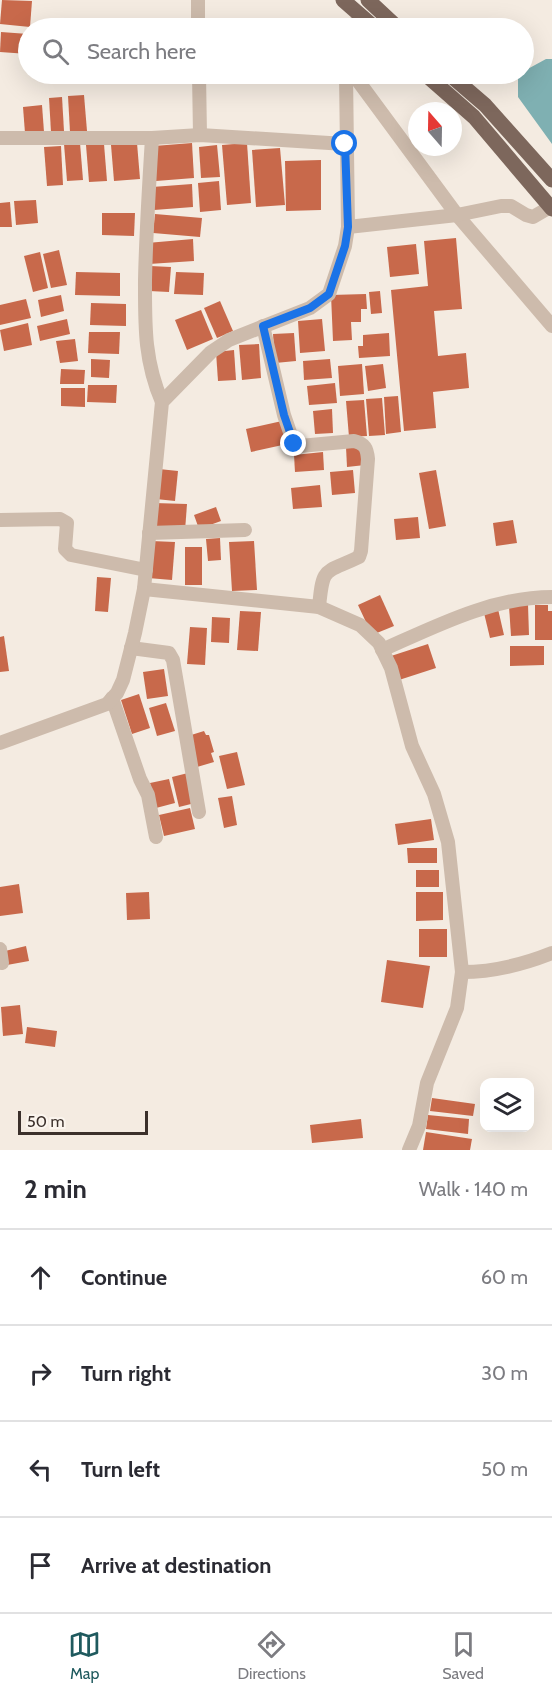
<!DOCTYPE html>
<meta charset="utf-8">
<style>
body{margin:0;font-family:Cabin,sans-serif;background:#f2f2f3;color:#2b2b33}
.controls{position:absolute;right:18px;bottom:18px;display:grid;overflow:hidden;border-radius:12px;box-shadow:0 6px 24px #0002}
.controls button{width:54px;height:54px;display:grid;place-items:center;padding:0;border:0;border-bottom:2px solid #e1e1e2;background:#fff;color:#2b2b33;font:30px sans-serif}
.compass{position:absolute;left:408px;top:102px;width:54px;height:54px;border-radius:50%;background:#fff;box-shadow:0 6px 24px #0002;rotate:340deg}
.scale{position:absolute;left:18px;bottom:15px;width:130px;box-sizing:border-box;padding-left:6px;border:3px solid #3b302b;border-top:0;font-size:16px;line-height:21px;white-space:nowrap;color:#3b302b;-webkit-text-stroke:4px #fbf5ee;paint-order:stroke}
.stop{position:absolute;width:18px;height:18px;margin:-14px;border:4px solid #1a73e8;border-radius:50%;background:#fff}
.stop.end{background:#1a73e8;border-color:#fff;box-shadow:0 2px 6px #0008}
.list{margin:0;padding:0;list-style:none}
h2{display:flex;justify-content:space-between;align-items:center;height:78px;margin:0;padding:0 24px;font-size:26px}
h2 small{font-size:20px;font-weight:400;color:#7c7c81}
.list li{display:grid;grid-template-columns:39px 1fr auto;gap:18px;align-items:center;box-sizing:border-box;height:96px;padding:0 24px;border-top:2px solid #e1e1e2}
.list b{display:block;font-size:22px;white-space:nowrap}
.list em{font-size:20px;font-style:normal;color:#7c7c81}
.icon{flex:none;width:33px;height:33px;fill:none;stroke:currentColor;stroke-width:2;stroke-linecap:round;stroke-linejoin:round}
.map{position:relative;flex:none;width:552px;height:1150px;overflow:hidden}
.search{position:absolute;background:#fff;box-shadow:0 6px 24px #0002;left:18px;right:18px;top:18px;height:66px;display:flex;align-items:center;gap:15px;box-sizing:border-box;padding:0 21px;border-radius:33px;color:#7c7c81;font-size:22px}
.sheet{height:462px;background:#fff}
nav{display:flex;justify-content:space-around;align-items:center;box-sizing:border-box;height:84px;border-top:2px solid #e1e1e2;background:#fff;font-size:16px;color:#7c7c81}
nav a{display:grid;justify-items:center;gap:3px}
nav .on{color:#1f5a5e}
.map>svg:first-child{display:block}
.water{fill:#7fb0b2}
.building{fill:#c8694b}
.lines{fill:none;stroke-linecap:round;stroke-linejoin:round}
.street{stroke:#cdbbac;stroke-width:14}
.primary{stroke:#7d675c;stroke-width:15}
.route{stroke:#1a73e8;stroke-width:8}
</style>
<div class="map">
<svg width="552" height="1150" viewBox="0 0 552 1150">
<rect width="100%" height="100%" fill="#f4ebe1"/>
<polygon class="water" points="546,59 552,59 552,144 518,97 518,74 524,74 524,71"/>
<g class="building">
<polygon points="2,0 32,1 30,27 0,24"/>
<polygon points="1,32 28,34 28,54 0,52"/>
<polygon points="84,95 87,131 70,132 68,96"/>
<polygon points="62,97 64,131 51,132 49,98"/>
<polygon points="42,105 44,132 25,133 23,107"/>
<polygon points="80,143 83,180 67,181 64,144"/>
<polygon points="137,143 140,179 114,181 111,145"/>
<polygon points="192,143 194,178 156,181 154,146"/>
<polygon points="247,143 251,203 227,205 222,145"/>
<polygon points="104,144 107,181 89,182 86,145"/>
<polygon points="217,145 220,177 201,178 199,147"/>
<polygon points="61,146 63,185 47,186 44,147"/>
<polygon points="280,148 285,205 256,207 252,150"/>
<polygon points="321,160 321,210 286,211 285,161"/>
<polygon points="219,181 221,210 200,212 198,183"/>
<polygon points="192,184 193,207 154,210 152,187"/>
<polygon points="36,200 38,223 16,225 14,201"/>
<polygon points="10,202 12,227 0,227 0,203"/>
<polygon points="102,213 135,213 134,236 102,235"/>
<polygon points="155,214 202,218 200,237 153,233"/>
<polygon points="456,238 462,309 434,311 438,356 466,353 469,388 433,392 436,428 404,431 391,290 428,286 424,241"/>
<polygon points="193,239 194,261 149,264 147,243"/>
<polygon points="416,244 419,274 390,277 387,247"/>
<polygon points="59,250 67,285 51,288 43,254"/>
<polygon points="40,252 48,288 33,292 24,256"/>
<polygon points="150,266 171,267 169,292 149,291"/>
<polygon points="76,272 120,273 120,296 75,295"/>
<polygon points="176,272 204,273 203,295 174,294"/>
<polygon points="380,291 382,313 371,314 369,292"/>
<polygon points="366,294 367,309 361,309 361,322 351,322 352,340 333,341 331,295"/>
<polygon points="61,295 64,311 41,317 38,300"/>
<polygon points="26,299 31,318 0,325 0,305"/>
<polygon points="220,301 233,331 217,338 204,308"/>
<polygon points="91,303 126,304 126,326 90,325"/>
<polygon points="201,310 213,339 187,350 175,320"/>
<polygon points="67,319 70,334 40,341 37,326"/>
<polygon points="322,319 325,351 300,353 298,321"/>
<polygon points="28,323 32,345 4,351 0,330"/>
<polygon points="89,332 120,332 119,354 88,353"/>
<polygon points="294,333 296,361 275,363 273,334"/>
<polygon points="389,333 390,356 359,358 358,346 363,346 363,335"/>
<polygon points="75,339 78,361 60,363 56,341"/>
<polygon points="259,344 261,378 242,380 239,345"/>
<polygon points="234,350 236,380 218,381 216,352"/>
<polygon points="91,359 110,360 109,378 91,377"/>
<polygon points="330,359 332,378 304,380 303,361"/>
<polygon points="362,364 364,394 340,396 338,366"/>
<polygon points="383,364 386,388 368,391 365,366"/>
<polygon points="61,369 85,370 84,384 60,384"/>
<polygon points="335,383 337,403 309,405 307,386"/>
<polygon points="88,385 117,385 116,403 87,402"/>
<polygon points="61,388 85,388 85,407 61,406"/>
<polygon points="398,396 401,432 386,434 384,397"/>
<polygon points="382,398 385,435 369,436 366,399"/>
<polygon points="364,400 367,436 349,437 346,401"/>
<polygon points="332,409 333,433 315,434 313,411"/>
<polygon points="282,421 287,444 251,452 246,429"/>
<polygon points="363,446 365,465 347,467 346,447"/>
<polygon points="323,452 324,470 295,472 294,455"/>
<polygon points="159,469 178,471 175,501 156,499"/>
<polygon points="353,470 355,493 332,495 330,472"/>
<polygon points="436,470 446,526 429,529 419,473"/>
<polygon points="320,485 322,507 293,509 291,488"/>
<polygon points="154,503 187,504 185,531 152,530"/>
<polygon points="216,507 221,521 199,529 194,515"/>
<polygon points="418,517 420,538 396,540 394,519"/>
<polygon points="513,520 517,543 496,546 493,523"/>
<polygon points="220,538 221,560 208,561 206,539"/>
<polygon points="151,541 175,542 172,580 148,578"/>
<polygon points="254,541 257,590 232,591 229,542"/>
<rect x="185" y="547" width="17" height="38"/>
<polygon points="97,577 111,578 108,612 95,611"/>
<polygon points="380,595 394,626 372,635 358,605"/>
<polygon points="528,605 529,635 511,636 509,606"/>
<polygon points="535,605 548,605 548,611 552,611 552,640 535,640"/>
<polygon points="498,609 504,635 490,638 484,613"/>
<polygon points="240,611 261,612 258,651 237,650"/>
<polygon points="212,617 230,618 229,643 211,642"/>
<polygon points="190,627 207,628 205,665 187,664"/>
<polygon points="4,636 9,671 0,672 0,637"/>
<polygon points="428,644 436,668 399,680 391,656"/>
<polygon points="510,646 544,646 544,665 510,666"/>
<polygon points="164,669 168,696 147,699 143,672"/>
<polygon points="139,694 150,728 132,734 121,700"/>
<polygon points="166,703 175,731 157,736 149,708"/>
<polygon points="204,731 206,735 209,735 214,752 211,753 214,762 197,767 188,736"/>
<polygon points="237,752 245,785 227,789 219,756"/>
<polygon points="188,773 195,803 179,807 172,777"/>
<polygon points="169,779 175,803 156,808 150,783"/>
<polygon points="232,796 237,825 224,828 218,798"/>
<polygon points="190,808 195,829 164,836 159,815"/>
<polygon points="431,819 434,840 398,845 395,824"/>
<polygon points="407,848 437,848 437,863 408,863"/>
<rect x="416" y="870" width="23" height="17"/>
<polygon points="19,884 23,913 0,916 0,887"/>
<polygon points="149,892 150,919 127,920 126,893"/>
<polygon points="416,892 443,892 443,920 416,921"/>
<rect x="419" y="929" width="28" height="28"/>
<polygon points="26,946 29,961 7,965 5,951"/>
<polygon points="387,960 430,966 423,1008 381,1002"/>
<polygon points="20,1005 23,1034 3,1036 1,1007"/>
<polygon points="27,1027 57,1031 55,1047 25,1043"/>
<polygon points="432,1098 475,1104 473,1116 430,1111"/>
<polygon points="428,1115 469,1119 468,1134 426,1129"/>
<polygon points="361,1119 363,1138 312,1143 310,1125"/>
<polygon points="426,1132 472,1139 470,1150 423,1150"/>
</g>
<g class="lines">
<g class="street">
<polyline points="198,0 198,28"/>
<polyline points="355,28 359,14"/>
<polyline points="199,74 200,135"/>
<polyline points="353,74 457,215 552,326"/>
<polyline points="0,138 152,138 200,135 345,144"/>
<path d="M152 138C149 186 146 233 145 280 145 325 144 360 162 402"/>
<polyline points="348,227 457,215 501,206 511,206 526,215 533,217 552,206"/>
<path d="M263 326 284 415 294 444 300 446 354 441C365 444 367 448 368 459L361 551 359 557C324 574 323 565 319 607"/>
<polyline points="0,520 60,519 67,523 65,549 71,555 146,570"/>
<polyline points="149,533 245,530"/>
<path d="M144 589 319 607 360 625 379 643 391 668 412 746 434 794 448 842 462 972C494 972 522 965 552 953"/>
<polyline points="131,648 169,653 173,660 199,812"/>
<path d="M382 650C436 626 492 597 552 597"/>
<polyline points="112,698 140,779 148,795 156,837"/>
<polyline points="0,743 107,704 117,693 123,680 135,633 144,589 162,402 211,352 229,340 310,308 329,294 345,246 348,227 346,74"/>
<polyline points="0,949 2,963"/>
<polyline points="409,1150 419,1126 427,1083 457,1008 462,972"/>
</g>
<g class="primary">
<polyline points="343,0 375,28"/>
<polyline points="368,0 398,28"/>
<polyline points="425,74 474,117 552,209"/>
<polyline points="449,74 485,105 552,180"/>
</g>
</g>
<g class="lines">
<polyline class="route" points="294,444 284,415 263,326 310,308 329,294 345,246 348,227 345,144"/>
</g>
</svg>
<div class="controls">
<button><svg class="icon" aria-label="layers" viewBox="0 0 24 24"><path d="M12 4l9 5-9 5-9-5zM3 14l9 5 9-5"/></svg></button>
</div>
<svg class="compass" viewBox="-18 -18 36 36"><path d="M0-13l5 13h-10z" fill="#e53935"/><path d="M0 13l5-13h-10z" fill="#7c7c81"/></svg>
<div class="scale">50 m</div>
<div class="stop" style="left:345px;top:144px"></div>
<div class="stop end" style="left:294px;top:444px"></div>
<div class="search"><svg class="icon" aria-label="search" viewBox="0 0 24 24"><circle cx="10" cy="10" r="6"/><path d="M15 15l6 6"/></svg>Search here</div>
</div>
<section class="sheet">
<h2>2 min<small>Walk · 140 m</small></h2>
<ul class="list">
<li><svg class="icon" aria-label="ahead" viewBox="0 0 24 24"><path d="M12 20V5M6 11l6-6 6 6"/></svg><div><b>Continue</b></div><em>60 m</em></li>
<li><svg class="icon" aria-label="right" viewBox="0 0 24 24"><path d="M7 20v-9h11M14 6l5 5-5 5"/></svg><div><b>Turn right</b></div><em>30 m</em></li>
<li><svg class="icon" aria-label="left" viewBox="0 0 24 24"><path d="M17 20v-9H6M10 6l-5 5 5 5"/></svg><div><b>Turn left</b></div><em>50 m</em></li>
<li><svg class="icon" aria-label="arrive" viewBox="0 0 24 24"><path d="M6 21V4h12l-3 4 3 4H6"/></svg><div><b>Arrive at destination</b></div></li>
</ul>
</section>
<nav>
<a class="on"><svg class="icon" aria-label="map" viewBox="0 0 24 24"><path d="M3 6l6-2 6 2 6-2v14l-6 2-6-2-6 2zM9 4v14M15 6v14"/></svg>Map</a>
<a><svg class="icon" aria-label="directions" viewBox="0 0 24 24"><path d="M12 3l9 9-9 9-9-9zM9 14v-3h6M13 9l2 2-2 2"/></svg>Directions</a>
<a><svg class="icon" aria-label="saved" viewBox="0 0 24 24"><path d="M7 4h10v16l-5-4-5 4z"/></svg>Saved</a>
</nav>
